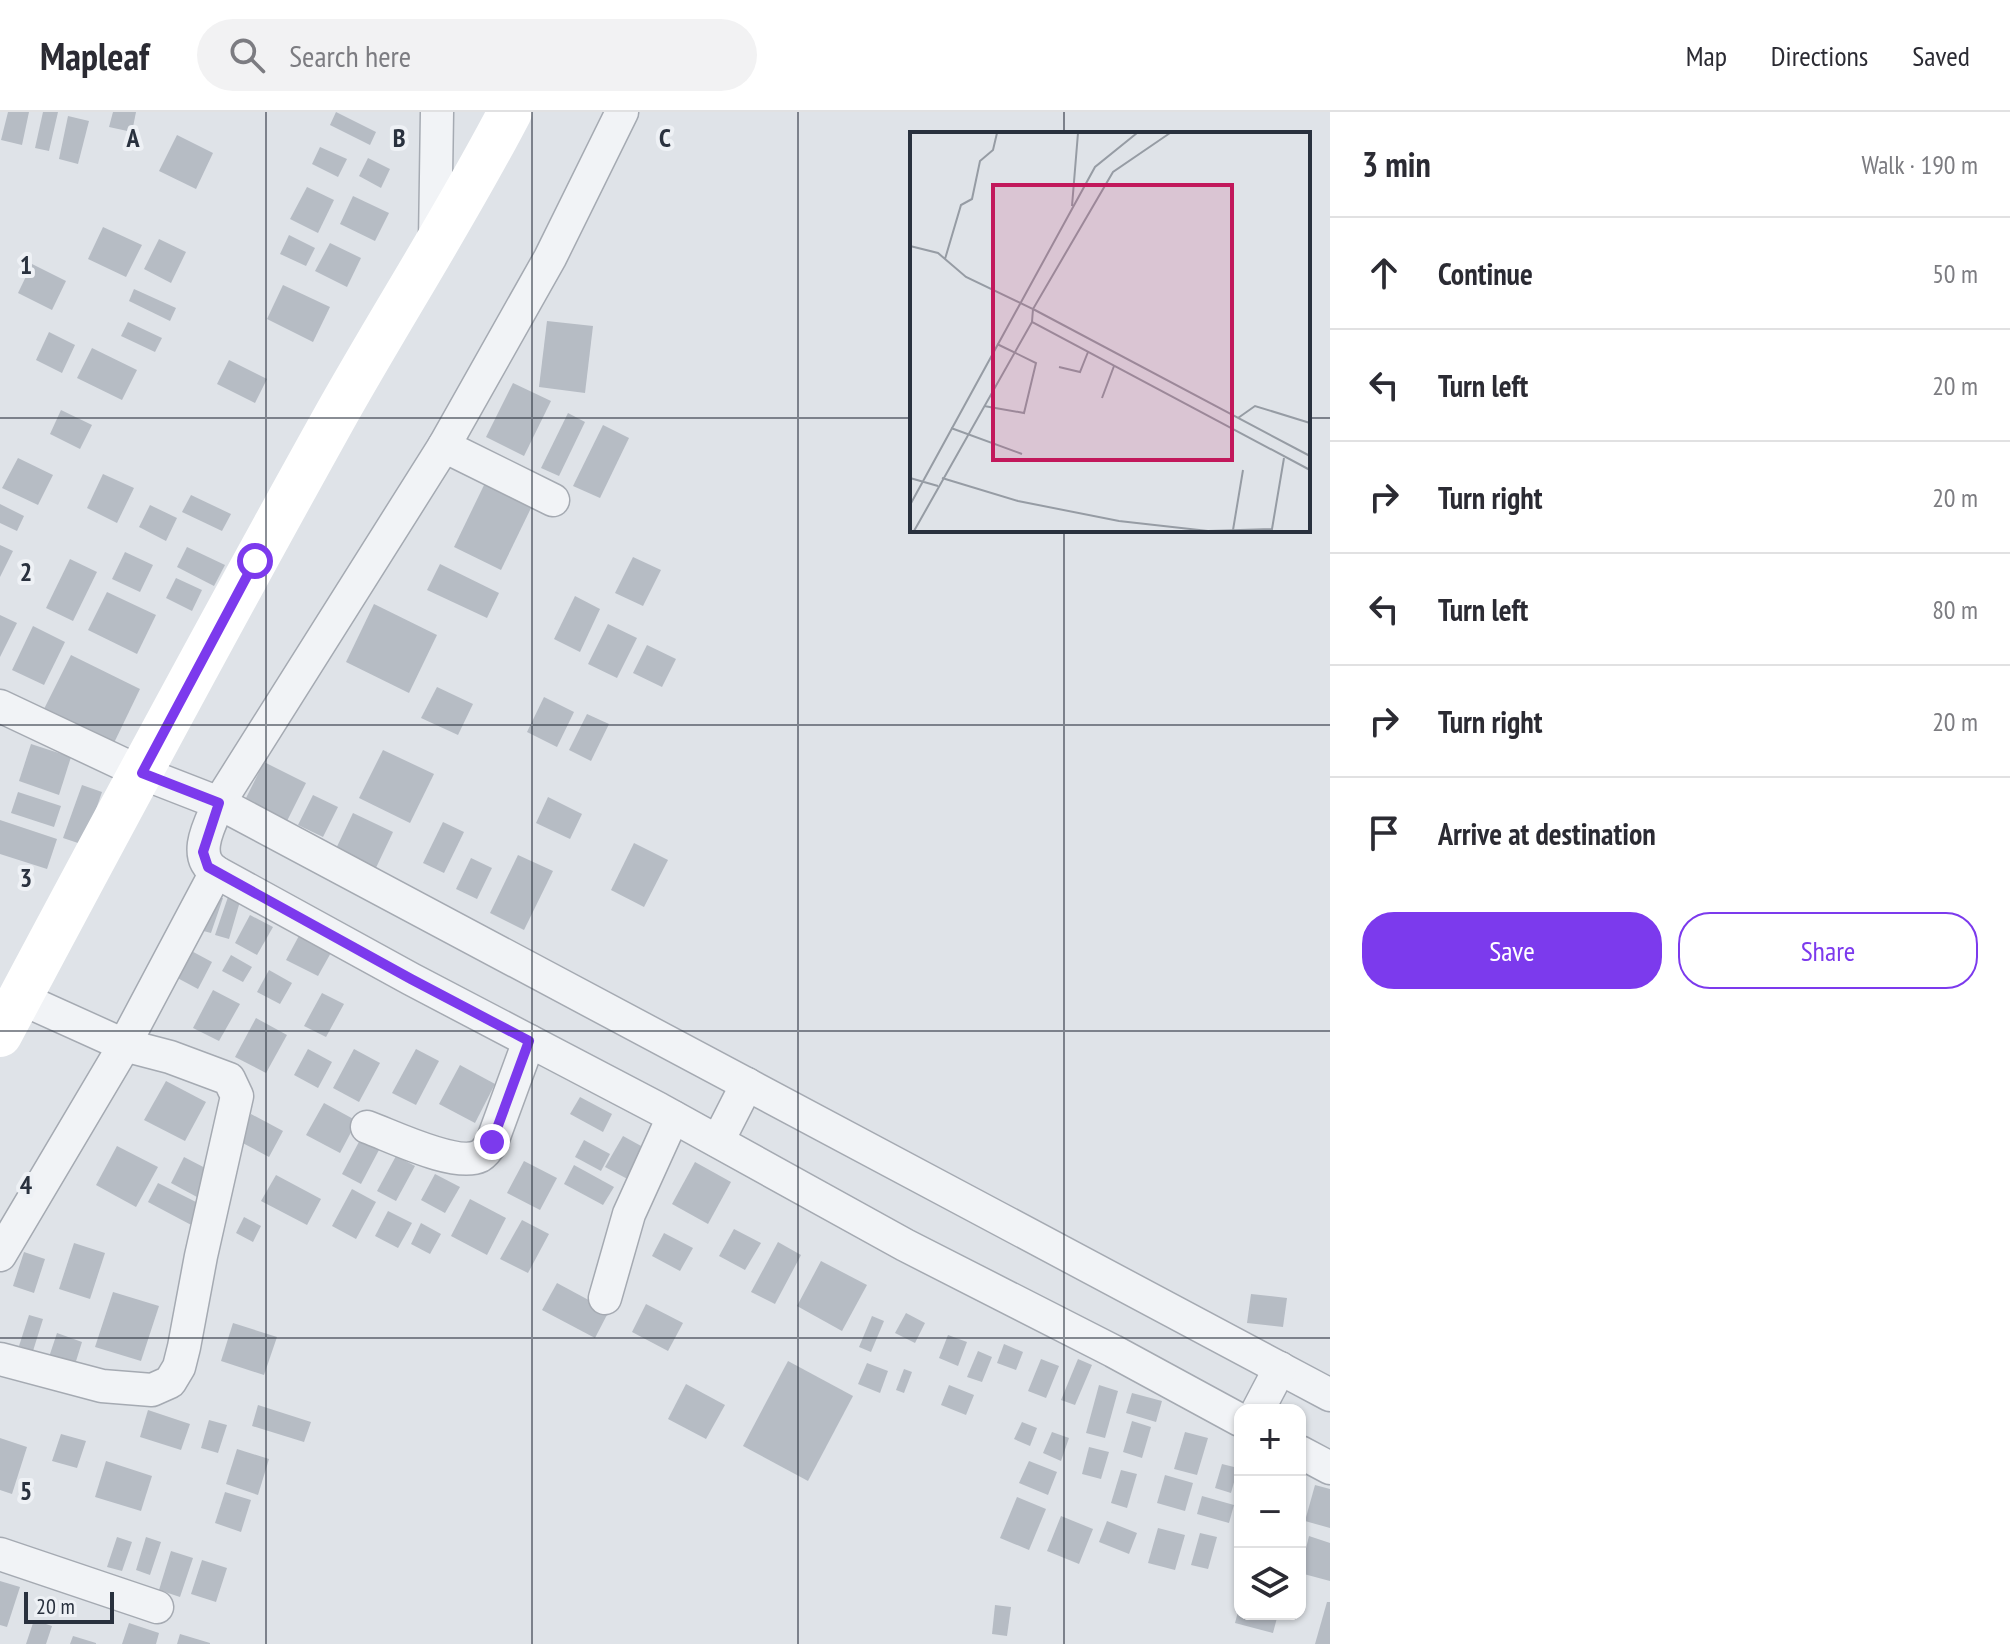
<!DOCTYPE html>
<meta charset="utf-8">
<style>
body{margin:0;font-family:"PT Sans Narrow",sans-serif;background:#f2f2f3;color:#2b2b33}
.controls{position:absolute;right:24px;bottom:24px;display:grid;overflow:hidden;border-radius:16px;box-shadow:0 2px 6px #0004}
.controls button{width:72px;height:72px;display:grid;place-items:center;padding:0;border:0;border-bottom:2px solid #e1e1e2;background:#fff;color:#2b2b33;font:40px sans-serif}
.scale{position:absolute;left:24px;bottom:20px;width:90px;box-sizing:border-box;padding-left:8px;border:4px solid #29313e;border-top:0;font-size:22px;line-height:28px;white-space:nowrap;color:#29313e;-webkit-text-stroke:6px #eef1f5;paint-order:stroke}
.stop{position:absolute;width:24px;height:24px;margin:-18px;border:6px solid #7c3aed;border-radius:50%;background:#fff}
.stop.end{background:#7c3aed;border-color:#fff;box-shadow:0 2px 8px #0008}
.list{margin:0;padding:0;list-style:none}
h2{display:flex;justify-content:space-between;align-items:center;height:104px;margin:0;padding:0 32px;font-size:34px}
h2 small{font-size:26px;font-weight:400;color:#7c7c81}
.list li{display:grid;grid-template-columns:52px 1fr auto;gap:24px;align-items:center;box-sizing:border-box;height:112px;padding:0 32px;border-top:2px solid #e1e1e2}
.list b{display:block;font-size:30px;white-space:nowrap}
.list em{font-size:26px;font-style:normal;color:#7c7c81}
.actions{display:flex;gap:16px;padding:24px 32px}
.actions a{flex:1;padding:18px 0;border:2px solid #7c3aed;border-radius:32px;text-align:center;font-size:28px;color:#7c3aed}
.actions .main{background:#7c3aed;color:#fff}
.icon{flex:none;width:44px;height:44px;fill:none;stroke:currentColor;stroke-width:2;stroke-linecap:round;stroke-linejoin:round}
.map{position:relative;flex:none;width:1330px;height:1532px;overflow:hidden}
header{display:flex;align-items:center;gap:48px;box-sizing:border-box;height:112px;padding:0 40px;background:#fff;border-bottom:2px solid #e1e1e2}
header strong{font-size:38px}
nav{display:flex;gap:44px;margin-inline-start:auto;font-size:28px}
.search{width:560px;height:72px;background:#f2f2f3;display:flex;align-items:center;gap:20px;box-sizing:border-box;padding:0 28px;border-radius:44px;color:#7c7c81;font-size:30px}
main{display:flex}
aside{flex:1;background:#fff}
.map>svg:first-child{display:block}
.building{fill:#b6bcc4}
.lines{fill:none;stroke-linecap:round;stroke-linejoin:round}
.street-casing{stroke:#a5aab2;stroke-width:35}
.street{stroke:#f1f3f6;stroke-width:32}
.secondary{stroke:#fff;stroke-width:44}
.route{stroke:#7c3aed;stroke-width:10}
.grid{fill:none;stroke:#29313e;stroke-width:2;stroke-opacity:0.55}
.inset-road{fill:none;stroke:#969ca4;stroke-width:2}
.view{fill:#c2185b;fill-opacity:0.15;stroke:#c2185b;stroke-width:4}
.inset-edge{fill:none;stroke:#29313e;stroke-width:4}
.grid-label{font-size:26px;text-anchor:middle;font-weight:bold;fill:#29313e;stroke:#eef1f5;stroke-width:8;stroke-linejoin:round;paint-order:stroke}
</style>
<header>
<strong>Mapleaf</strong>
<div class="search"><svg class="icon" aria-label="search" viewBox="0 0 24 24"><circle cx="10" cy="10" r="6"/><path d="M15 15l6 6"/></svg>Search here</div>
<nav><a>Map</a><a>Directions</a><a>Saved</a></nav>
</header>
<main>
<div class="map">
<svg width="1330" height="1532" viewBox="0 0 1330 1532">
<rect width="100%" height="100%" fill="#dfe3e8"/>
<g class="building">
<polygon points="8,0 29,0 22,33 1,28"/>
<polygon points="43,0 58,0 49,39 35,36"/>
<polygon points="113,0 136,0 132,20 109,15"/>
<polygon points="336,0 376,20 370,33 330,13"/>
<polygon points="68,4 89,9 78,52 59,47"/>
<polygon points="177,23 213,41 196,77 159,59"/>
<polygon points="320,35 347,47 338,65 312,52"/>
<polygon points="368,46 390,57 381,76 359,64"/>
<polygon points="307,75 334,88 318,121 290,107"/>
<polygon points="353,84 389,101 375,129 340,112"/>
<polygon points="103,115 142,133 126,165 88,147"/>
<polygon points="289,123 315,136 306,154 280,142"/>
<polygon points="159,127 186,140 171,171 144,157"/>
<polygon points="330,131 361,146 347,175 315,159"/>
<polygon points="32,152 66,169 52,198 18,181"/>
<polygon points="283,173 330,195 313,230 267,207"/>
<polygon points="134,177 176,196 170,209 129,189"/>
<polygon points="547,209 593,214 585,281 539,275"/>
<polygon points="128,210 162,226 155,240 121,224"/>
<polygon points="49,220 75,233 62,261 36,248"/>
<polygon points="92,236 137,258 122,288 77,266"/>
<polygon points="229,248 267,267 255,291 217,272"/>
<polygon points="513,271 551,289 524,344 486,325"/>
<polygon points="61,298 92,313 80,337 50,322"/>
<polygon points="568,301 585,310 559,364 541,356"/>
<polygon points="603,313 629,326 600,386 573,374"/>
<polygon points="18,346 53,363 38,393 2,376"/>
<polygon points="103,362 134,376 117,411 87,396"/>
<polygon points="485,371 532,394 501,458 454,435"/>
<polygon points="191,383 231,402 222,419 182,400"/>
<polygon points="0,392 24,404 17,419 0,411"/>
<polygon points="150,393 177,406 166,429 139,415"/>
<polygon points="0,433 13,439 0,465"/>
<polygon points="187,435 225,453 214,474 177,455"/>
<polygon points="125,440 153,453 140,480 112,467"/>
<polygon points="633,445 661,458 643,494 615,481"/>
<polygon points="70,447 97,460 73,509 46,496"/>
<polygon points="440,452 499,481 487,506 427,478"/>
<polygon points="176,466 202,478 192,499 166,486"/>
<polygon points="107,480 156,503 137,542 88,518"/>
<polygon points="575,484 600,497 580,540 554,527"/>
<polygon points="374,492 437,523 409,581 346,550"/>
<polygon points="0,503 17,511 0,545"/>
<polygon points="608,512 637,526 617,566 588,552"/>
<polygon points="33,514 65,530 44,573 12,558"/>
<polygon points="647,533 676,547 662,575 633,561"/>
<polygon points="71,543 140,577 113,633 43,599"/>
<polygon points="437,575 473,592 458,623 421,606"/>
<polygon points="544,585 574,600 557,635 527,620"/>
<polygon points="587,602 609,612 591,649 569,638"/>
<polygon points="31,632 71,645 59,683 19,669"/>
<polygon points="383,638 434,662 410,711 359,686"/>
<polygon points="264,650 306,671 286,711 244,690"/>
<polygon points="82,673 102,680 84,733 63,726"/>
<polygon points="18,680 61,694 54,715 11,701"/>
<polygon points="313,683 338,695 323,725 298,713"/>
<polygon points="548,685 582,702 570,727 536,711"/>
<polygon points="353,701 393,720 373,762 333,743"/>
<polygon points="0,708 57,727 47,757 0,742"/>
<polygon points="443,710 464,720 444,761 423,751"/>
<polygon points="634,731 668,748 644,795 611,778"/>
<polygon points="518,743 553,759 524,818 490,801"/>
<polygon points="471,746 492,756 477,787 456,777"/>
<polygon points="207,782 223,786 211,821 196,817"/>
<polygon points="229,782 241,786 229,827 215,823"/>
<polygon points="250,803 273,815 257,843 235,831"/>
<polygon points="301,820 333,837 318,864 286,848"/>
<polygon points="184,835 212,850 198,877 170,862"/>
<polygon points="231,843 252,855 243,870 222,859"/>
<polygon points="269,858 292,871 280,892 257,880"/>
<polygon points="213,878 240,892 219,929 193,916"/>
<polygon points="322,881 344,892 326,925 304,914"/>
<polygon points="256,906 287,923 266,961 235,945"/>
<polygon points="308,937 332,950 318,976 294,963"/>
<polygon points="354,937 380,951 359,990 333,976"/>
<polygon points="416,937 439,949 416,993 392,981"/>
<polygon points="460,953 495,972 475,1011 439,992"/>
<polygon points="166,969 206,990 185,1029 144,1008"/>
<polygon points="580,985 612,1002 603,1020 570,1002"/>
<polygon points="324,991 357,1009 340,1041 306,1023"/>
<polygon points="251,1002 283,1019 269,1045 237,1028"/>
<polygon points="623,1024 652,1040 635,1071 605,1055"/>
<polygon points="361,1026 380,1036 361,1072 342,1062"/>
<polygon points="584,1028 610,1042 601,1059 575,1045"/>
<polygon points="117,1034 158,1055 136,1095 96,1073"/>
<polygon points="396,1044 415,1054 396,1089 377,1079"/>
<polygon points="184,1045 211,1059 197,1085 171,1071"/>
<polygon points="524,1049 557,1066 540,1098 507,1081"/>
<polygon points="695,1050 731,1070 708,1112 672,1092"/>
<polygon points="574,1053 614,1075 603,1093 564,1072"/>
<polygon points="435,1062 460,1075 445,1101 421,1088"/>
<polygon points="276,1063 321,1087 307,1113 261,1089"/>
<polygon points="158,1071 206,1095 195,1115 148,1090"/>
<polygon points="352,1077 376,1090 356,1127 332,1114"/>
<polygon points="470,1087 506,1106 487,1143 451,1124"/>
<polygon points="388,1099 412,1111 398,1136 375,1124"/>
<polygon points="244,1105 261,1114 253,1130 236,1121"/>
<polygon points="522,1108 549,1122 528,1161 500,1147"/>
<polygon points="421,1111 441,1122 430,1142 411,1132"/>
<polygon points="734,1117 761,1131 745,1158 719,1144"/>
<polygon points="664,1121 693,1136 680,1159 652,1144"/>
<polygon points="778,1130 801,1143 775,1192 751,1180"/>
<polygon points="74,1131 105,1141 90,1187 59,1177"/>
<polygon points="24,1140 45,1147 34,1181 13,1174"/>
<polygon points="821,1149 867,1173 842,1219 797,1194"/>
<polygon points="557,1171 609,1199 595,1226 542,1198"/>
<polygon points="113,1180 159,1194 141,1249 95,1235"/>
<polygon points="1251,1182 1287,1186 1283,1215 1247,1211"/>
<polygon points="646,1192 683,1211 668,1239 632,1220"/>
<polygon points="906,1201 925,1211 915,1231 895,1221"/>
<polygon points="29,1203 43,1207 33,1239 19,1234"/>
<polygon points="872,1204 884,1209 871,1240 859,1235"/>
<polygon points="233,1211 277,1225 264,1263 221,1249"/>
<polygon points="57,1221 82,1230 72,1262 46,1254"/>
<polygon points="948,1223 967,1230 958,1254 939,1246"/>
<polygon points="1004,1232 1023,1240 1016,1258 997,1251"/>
<polygon points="978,1239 992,1245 982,1270 967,1265"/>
<polygon points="1041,1247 1059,1254 1046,1286 1028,1279"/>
<polygon points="1078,1247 1092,1253 1075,1293 1061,1288"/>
<polygon points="788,1249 853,1284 808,1369 743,1334"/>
<polygon points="867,1251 888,1259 880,1281 858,1272"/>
<polygon points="904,1257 912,1260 904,1281 896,1278"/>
<polygon points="686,1272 725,1293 706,1327 668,1307"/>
<polygon points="949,1273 974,1283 966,1303 941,1293"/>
<polygon points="1099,1273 1118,1279 1105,1326 1086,1321"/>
<polygon points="1132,1281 1162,1289 1156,1310 1126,1301"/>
<polygon points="258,1293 311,1310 304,1330 252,1314"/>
<polygon points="148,1298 190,1312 181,1338 140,1325"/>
<polygon points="209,1308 227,1313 218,1341 201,1336"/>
<polygon points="1132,1309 1151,1315 1142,1346 1123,1340"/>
<polygon points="1022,1310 1037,1316 1030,1334 1014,1327"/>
<polygon points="1052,1320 1069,1326 1061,1349 1043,1341"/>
<polygon points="1185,1320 1208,1326 1197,1363 1174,1357"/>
<polygon points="61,1322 86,1329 77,1356 52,1349"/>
<polygon points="0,1326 27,1335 12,1382 0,1378"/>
<polygon points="1089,1335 1109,1340 1101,1367 1082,1362"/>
<polygon points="237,1337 269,1347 258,1383 226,1372"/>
<polygon points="106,1349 152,1364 141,1399 95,1385"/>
<polygon points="1029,1349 1057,1360 1048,1383 1019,1371"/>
<polygon points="1222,1352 1238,1356 1231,1381 1215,1376"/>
<polygon points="1121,1358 1137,1362 1127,1396 1111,1391"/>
<polygon points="1165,1363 1193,1371 1185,1399 1157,1391"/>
<polygon points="1315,1373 1330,1377 1330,1416 1305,1409"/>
<polygon points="225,1380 251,1388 241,1420 215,1411"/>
<polygon points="1202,1384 1234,1393 1229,1411 1197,1402"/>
<polygon points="1017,1385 1046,1397 1029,1438 1000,1426"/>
<polygon points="1061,1404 1093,1417 1079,1452 1047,1439"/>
<polygon points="1107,1409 1137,1421 1129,1442 1099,1430"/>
<polygon points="1158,1416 1185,1423 1175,1458 1148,1451"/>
<polygon points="1200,1421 1217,1425 1208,1457 1191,1453"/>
<polygon points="1309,1424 1330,1431 1330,1469 1300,1461"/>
<polygon points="117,1425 132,1430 122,1459 107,1455"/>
<polygon points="146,1425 161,1430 150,1463 136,1458"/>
<polygon points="171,1439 193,1446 180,1485 159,1478"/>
<polygon points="202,1448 227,1456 216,1490 191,1482"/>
<polygon points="0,1469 20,1475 7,1515 0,1513"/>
<polygon points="1327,1490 1330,1490 1330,1532 1315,1532"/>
<polygon points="995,1493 1011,1495 1007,1524 992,1522"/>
<polygon points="1239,1496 1240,1502 1278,1502 1273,1521 1235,1511"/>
<polygon points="34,1508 52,1514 46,1532 26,1532"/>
<polygon points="129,1511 159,1521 156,1532 122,1532"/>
<polygon points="180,1522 210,1531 210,1532 177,1532"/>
<polygon points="73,1524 96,1531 96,1532 70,1532"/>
</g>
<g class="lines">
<defs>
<g id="street">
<polyline points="622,0 550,146 444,334 219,691 1330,1283"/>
<polyline points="435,130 437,0"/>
<polyline points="444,334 553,388"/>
<path d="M0 594 142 661 219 691C210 712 191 744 216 760L411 867 659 997 905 1133 1113 1239 1240 1308"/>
<path d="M367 1015C392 1024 456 1056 480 1044 485 1041 489 1035 492 1030L529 929"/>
<polyline points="718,1029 747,972"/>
<polyline points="0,1143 121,939 216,760"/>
<polyline points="605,1186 629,1102 673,1005"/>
<polyline points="0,1247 102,1274 152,1278 170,1270 179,1255 184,1235 201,1144 237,984 229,967 170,945 124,933 20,886"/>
<polyline points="1258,1298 1280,1256"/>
<polyline points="1300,1340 1330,1356"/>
<polyline points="0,1442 157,1495"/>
</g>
</defs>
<use href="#street" class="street-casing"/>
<use href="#street" class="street"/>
<path class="secondary" d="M0 923C109 718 219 513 332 310 390 206 455 106 510 0"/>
</g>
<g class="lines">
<polyline class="route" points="255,449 142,661 219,691 203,740 208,755 411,867 529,929 492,1030"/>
</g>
<path class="grid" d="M266 0V1532M532 0V1532M798 0V1532M1064 0V22M0 306H912M1308 306H1330M1064 418V1532M0 613H1330M0 919H1330M0 1226H1330"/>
<g transform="translate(910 20)">
<rect width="400" height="400" fill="#dfe3e8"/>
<path class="inset-road" d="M260 1 203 40 123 177 400 324M162 74 168 1M0 114 28 121 56 145 123 177 122 190 400 338M35 127 51 73 62 67 70 29 83 18 87 1M149 235 170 240 178 220M192 266 204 234M74 274 114 281 126 231 87 212M328 286 345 274 400 291M41 296 112 322M0 346 28 354M32 346 108 369 209 389 298 399 362 397 374 326M0 373 185 35 227 1M323 398 333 338M4 399 122 190"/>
<path class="view" d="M83 53H322V328H83Z"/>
<rect width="400" height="400" class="inset-edge"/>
</g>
<g class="grid-label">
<text x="133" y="35">A</text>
<text x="399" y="35">B</text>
<text x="665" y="35">C</text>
<text x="26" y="162">1</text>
<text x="26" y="469">2</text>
<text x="26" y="775">3</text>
<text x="26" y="1082">4</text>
<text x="26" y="1388">5</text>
</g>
</svg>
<div class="controls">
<button>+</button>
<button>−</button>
<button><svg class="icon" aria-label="layers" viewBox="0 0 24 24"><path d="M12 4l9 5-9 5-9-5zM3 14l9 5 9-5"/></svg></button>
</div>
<div class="scale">20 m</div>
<div class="stop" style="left:255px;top:449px"></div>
<div class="stop end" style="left:492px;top:1030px"></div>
</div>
<aside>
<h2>3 min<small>Walk · 190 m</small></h2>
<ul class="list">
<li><svg class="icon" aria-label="ahead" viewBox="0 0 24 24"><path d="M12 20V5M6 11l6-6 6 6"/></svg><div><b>Continue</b></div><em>50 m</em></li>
<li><svg class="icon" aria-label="left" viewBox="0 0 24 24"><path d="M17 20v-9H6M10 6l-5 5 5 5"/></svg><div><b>Turn left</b></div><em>20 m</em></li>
<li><svg class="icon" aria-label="right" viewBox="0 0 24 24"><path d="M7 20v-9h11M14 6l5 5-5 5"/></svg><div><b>Turn right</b></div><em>20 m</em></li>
<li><svg class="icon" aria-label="left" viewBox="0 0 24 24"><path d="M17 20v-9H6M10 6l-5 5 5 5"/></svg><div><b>Turn left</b></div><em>80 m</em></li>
<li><svg class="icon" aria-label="right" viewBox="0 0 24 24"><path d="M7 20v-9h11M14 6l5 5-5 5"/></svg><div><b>Turn right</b></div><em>20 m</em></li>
<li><svg class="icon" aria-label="arrive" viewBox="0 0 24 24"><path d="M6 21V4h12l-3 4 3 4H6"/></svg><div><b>Arrive at destination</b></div></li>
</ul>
<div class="actions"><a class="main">Save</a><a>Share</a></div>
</aside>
</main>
